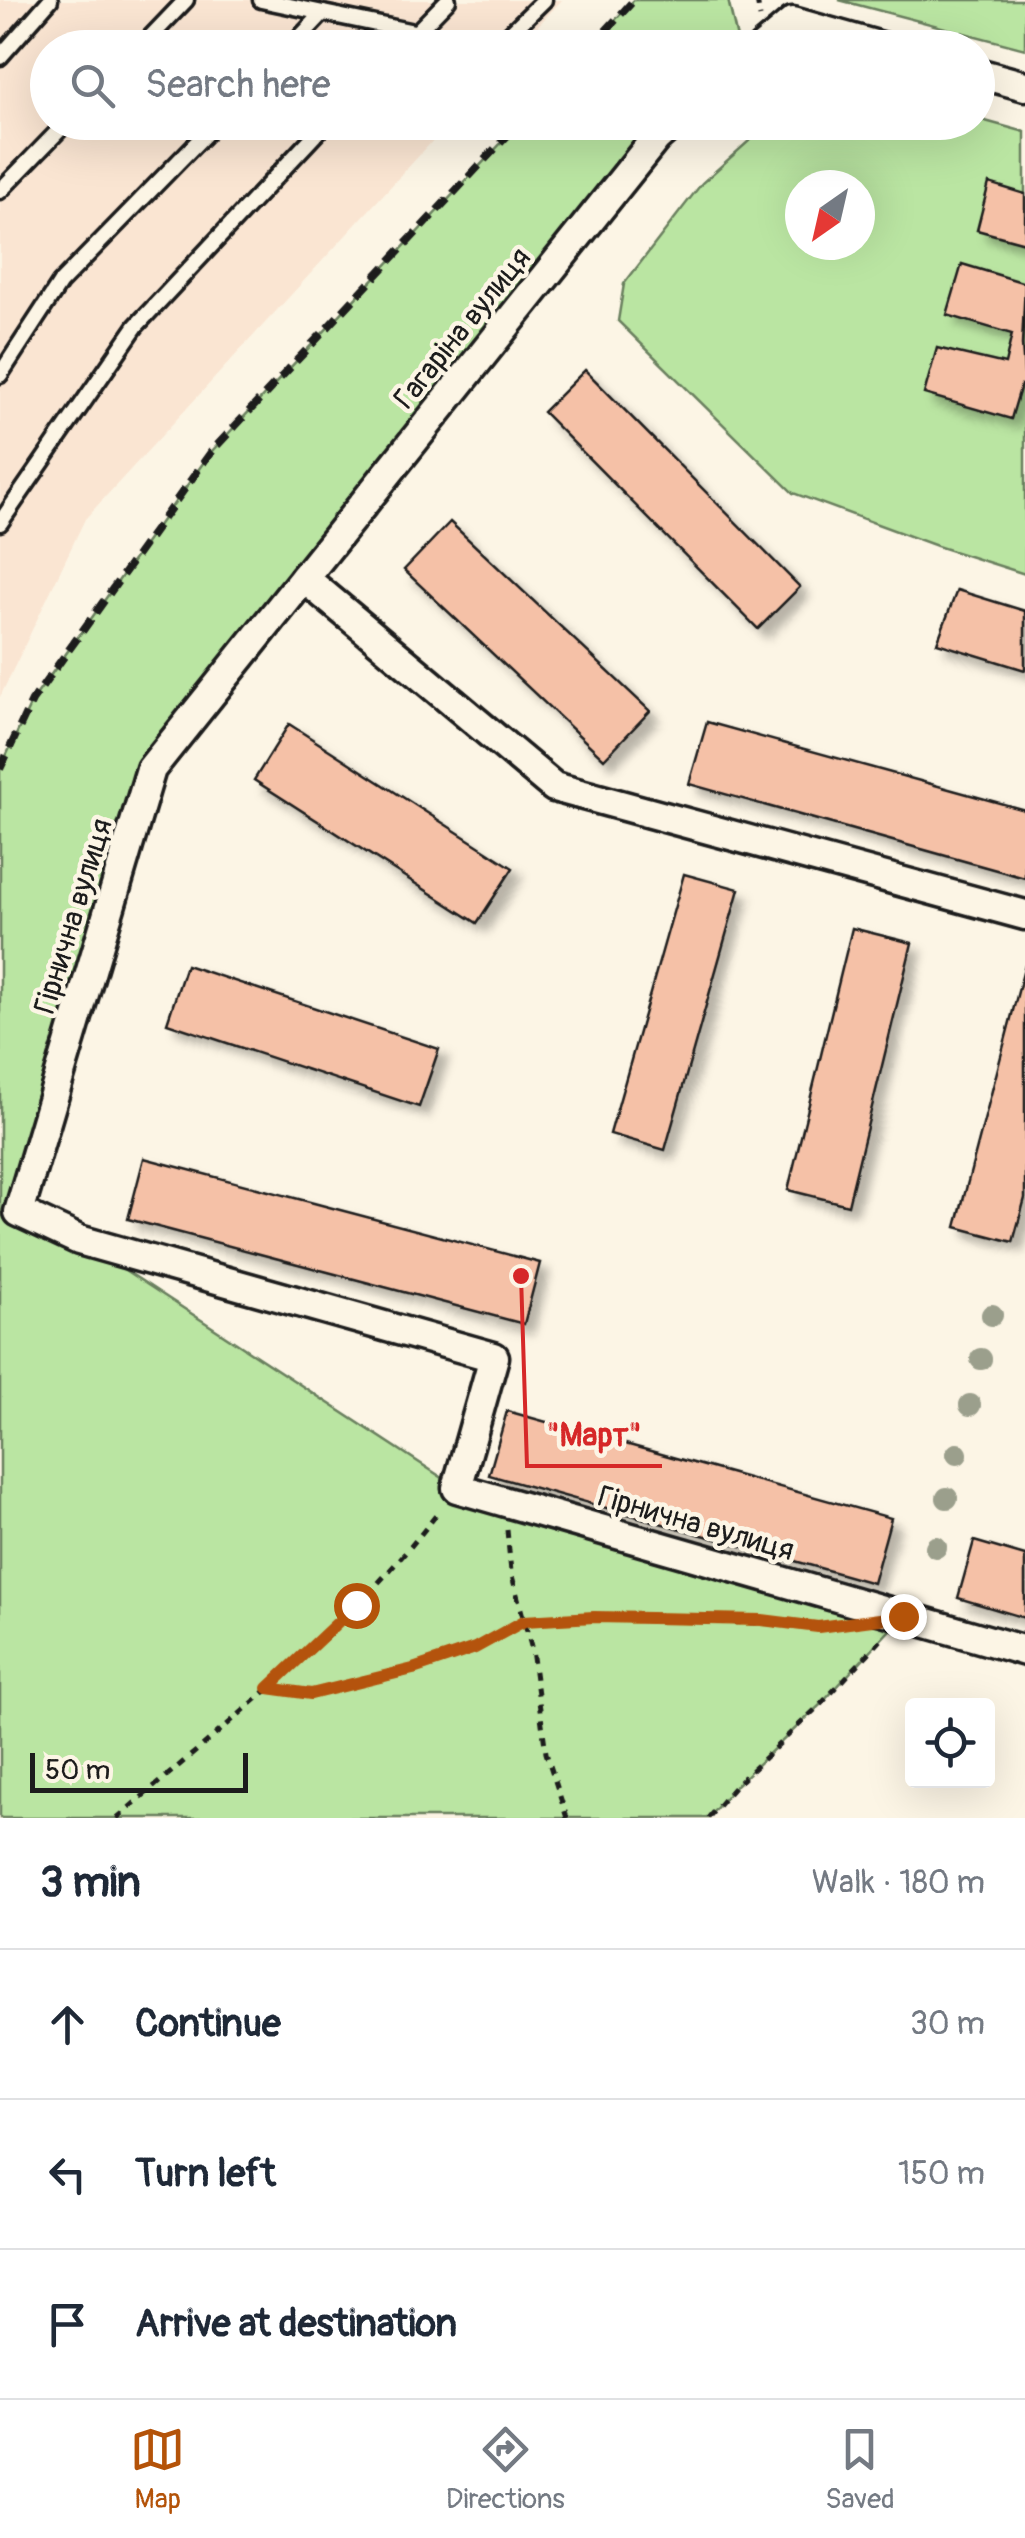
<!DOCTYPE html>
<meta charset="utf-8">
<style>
body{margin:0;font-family:Pangolin,sans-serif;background:#f6f6f7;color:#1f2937}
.controls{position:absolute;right:30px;bottom:30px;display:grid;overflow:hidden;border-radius:10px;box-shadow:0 10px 40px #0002}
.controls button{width:90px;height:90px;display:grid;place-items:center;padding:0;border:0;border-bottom:2px solid #e0e1e3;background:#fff;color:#1f2937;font:50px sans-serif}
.compass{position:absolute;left:785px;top:170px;width:90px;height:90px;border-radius:50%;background:#fff;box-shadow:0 10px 40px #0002;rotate:214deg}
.scale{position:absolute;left:30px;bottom:25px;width:218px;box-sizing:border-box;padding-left:10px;border:5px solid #1c1c1c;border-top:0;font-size:28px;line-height:35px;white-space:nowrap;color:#1c1c1c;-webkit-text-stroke:8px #fcf5e5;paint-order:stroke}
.stop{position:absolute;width:30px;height:30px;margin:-22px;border:8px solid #b45309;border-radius:50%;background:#fff}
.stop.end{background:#b45309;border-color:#fff;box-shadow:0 2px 10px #0008}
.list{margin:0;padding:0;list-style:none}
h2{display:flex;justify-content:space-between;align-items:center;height:130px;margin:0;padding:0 40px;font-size:42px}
h2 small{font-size:32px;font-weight:400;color:#747a83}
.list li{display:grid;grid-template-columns:65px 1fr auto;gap:30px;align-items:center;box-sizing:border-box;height:150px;padding:0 40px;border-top:2px solid #e0e1e3}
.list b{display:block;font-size:38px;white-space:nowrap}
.list em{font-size:32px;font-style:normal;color:#747a83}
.icon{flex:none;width:55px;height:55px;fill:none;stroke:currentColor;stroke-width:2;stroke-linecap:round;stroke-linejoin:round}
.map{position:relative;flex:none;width:1025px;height:1818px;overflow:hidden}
.search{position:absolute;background:#fff;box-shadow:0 10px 40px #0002;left:30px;right:30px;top:30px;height:110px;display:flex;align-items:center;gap:25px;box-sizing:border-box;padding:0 35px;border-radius:55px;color:#747a83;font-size:38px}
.sheet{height:580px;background:#fff}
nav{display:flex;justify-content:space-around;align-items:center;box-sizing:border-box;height:140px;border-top:2px solid #e0e1e3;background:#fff;font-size:28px;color:#747a83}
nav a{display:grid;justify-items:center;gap:5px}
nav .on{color:#b45309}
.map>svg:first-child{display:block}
.built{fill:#fae5d2}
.green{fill:#bae5a2;stroke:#6b805f;stroke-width:2.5;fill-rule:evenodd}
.building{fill:#f5c1a7;stroke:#1c1c1c;stroke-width:2.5;filter:url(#shadow)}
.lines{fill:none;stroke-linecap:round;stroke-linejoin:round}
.lane-casing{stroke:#1c1c1c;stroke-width:21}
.street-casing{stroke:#1c1c1c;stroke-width:35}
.path{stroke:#1c1c1c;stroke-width:5;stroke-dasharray:8 8;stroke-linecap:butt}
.lane{stroke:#fcf5e5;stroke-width:14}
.street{stroke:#fcf5e5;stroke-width:28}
.rail{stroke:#1c1c1c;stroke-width:8;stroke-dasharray:15 8;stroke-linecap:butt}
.tree{fill:#9b9f8c}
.route{stroke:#b45309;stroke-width:12}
.labels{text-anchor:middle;stroke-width:9;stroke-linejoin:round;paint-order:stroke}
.street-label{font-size:30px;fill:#1c1c1c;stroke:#fcf5e5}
.leader{fill:none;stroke:#d62828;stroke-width:4}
.callout-dot{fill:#d62828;stroke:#fcf5e5;stroke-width:4}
.callout-label{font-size:32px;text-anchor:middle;font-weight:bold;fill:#d62828;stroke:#fcf5e5;stroke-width:9;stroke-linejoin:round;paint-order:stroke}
</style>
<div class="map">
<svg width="1025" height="1818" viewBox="0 0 1025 1818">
<defs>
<filter id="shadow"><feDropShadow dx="9" dy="9" stdDeviation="5" flood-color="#0004"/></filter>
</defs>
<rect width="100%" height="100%" fill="#fcf5e5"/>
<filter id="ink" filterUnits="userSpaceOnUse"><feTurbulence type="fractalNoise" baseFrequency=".01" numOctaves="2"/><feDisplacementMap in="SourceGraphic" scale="20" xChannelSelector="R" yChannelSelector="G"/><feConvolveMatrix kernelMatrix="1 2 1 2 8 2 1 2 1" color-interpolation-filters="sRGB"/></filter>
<g filter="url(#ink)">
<polygon class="built" points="0,0 562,0 518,47 48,48 48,122 449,123 85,519 0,697"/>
<g class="green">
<polygon points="634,0 728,0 739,47 590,47"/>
<polygon points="839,0 1025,0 1025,49"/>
<path d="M978 119 1025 132V574L937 546 793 493 618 321 624 284 702 183 769 123 978 122ZM800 185H860V245H800Z"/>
<polygon points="520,123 674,123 151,769 19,1211 79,1240 458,1488 903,1616 820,1705 737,1784 708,1818 0,1818 0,769 32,701 211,452"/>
</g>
<g class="building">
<polygon points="989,183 1025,194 1025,243 977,230"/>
<polygon points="962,264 1025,283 1022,345 1025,386 1021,385 1011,419 924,394 937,348 1005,364 1012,334 947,315"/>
<polygon points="585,370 800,587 758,629 543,412"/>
<polygon points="450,522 650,711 604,759 404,570"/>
<polygon points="957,590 1025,611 1025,670 937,643"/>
<polygon points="707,722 1025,810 1025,878 689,784"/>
<polygon points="289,724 513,868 477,923 254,780"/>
<polygon points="684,874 739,889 665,1150 610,1134"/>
<polygon points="852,928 912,943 848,1205 788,1190"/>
<polygon points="186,965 439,1049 419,1107 167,1023"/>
<polygon points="1025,965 1025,1198 1013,1242 956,1227"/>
<polygon points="144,1158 540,1263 524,1324 128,1219"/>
<polygon points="507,1411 891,1518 873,1583 489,1475"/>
<polygon points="974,1541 1025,1556 1025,1618 958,1598"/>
</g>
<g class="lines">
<defs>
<g id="lane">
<polyline points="261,0 491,48"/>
<polyline points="140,48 186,0"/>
<polyline points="290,48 323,13"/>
<polyline points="401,48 448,0"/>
<polyline points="495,48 544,0"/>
<polyline points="0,57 50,0"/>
<polyline points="0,191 67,122"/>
<polyline points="0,375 60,283 217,122"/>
<polyline points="0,523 136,326 327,122"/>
</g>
<g id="street">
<polyline points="762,48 793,22 885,48"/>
<polyline points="978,73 1025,86"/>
<polyline points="304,578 656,138 674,122"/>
<polyline points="1025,915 554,787 304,578 151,769 19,1212 79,1240 494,1357 457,1488 1025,1651"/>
</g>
</defs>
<use href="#lane" class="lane-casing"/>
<use href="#street" class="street-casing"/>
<g class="path">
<polyline points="757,0 760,17"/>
<polyline points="507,1530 511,1572 532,1650 546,1753 567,1818"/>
<polyline points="267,1688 311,1694 359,1680 413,1669 475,1648 524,1621 593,1617 830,1625"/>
<path d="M117 1818C229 1722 350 1628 440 1510"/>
<polyline points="708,1818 737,1784 820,1705 884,1637"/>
</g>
<use href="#lane" class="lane"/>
<use href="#street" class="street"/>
<g class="rail">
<polyline points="590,48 634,0"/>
<polyline points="0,769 32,701 211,452 520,122"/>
</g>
</g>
<g class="tree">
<circle cx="992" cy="1315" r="11"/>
<circle cx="981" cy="1359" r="11"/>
<circle cx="970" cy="1405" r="11"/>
<circle cx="957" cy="1454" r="11"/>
<circle cx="947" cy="1498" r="11"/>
<circle cx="936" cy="1547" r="11"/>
</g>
</g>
<g class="lines" filter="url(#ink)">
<polyline class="route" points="356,1605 268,1688 311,1694 413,1669 475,1648 524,1621 594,1617 762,1620 818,1627 903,1616"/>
</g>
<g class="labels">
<g class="street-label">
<text transform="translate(462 328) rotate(-51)" y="10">Гагаріна вулиця</text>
<text transform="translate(73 916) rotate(-73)" y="10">Гірнична вулиця</text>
<text transform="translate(696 1523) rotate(16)" y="10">Гірнична вулиця</text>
</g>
</g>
<path class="leader" d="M521 1276L527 1466H662"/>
<circle class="callout-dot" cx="521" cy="1276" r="10"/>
<g class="callout-label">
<text x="594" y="1446">"Март"</text>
</g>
</svg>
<div class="controls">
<button><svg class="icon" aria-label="locate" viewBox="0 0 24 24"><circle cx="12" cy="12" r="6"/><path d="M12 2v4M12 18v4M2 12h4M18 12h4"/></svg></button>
</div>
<svg class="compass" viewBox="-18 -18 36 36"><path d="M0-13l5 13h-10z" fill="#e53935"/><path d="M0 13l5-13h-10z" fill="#747a83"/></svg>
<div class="scale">50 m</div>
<div class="stop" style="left:356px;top:1605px"></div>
<div class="stop end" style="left:903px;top:1616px"></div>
<div class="search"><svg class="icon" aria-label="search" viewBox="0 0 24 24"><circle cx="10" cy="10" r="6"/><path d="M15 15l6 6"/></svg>Search here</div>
</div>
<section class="sheet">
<h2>3 min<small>Walk · 180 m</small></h2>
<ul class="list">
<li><svg class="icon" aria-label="ahead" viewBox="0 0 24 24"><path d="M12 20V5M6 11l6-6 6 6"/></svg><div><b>Continue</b></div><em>30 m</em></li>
<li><svg class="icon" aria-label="left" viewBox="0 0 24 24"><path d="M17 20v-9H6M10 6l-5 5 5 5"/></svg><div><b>Turn left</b></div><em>150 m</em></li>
<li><svg class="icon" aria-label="arrive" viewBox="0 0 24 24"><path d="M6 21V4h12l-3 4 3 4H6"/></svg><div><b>Arrive at destination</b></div></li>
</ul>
</section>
<nav>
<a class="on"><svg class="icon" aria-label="map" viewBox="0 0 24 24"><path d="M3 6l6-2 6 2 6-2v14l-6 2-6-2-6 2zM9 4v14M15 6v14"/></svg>Map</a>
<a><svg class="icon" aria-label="directions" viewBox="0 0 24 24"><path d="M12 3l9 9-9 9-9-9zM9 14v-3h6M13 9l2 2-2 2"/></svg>Directions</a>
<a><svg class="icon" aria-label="saved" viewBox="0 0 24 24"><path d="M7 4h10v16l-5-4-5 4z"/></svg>Saved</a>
</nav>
